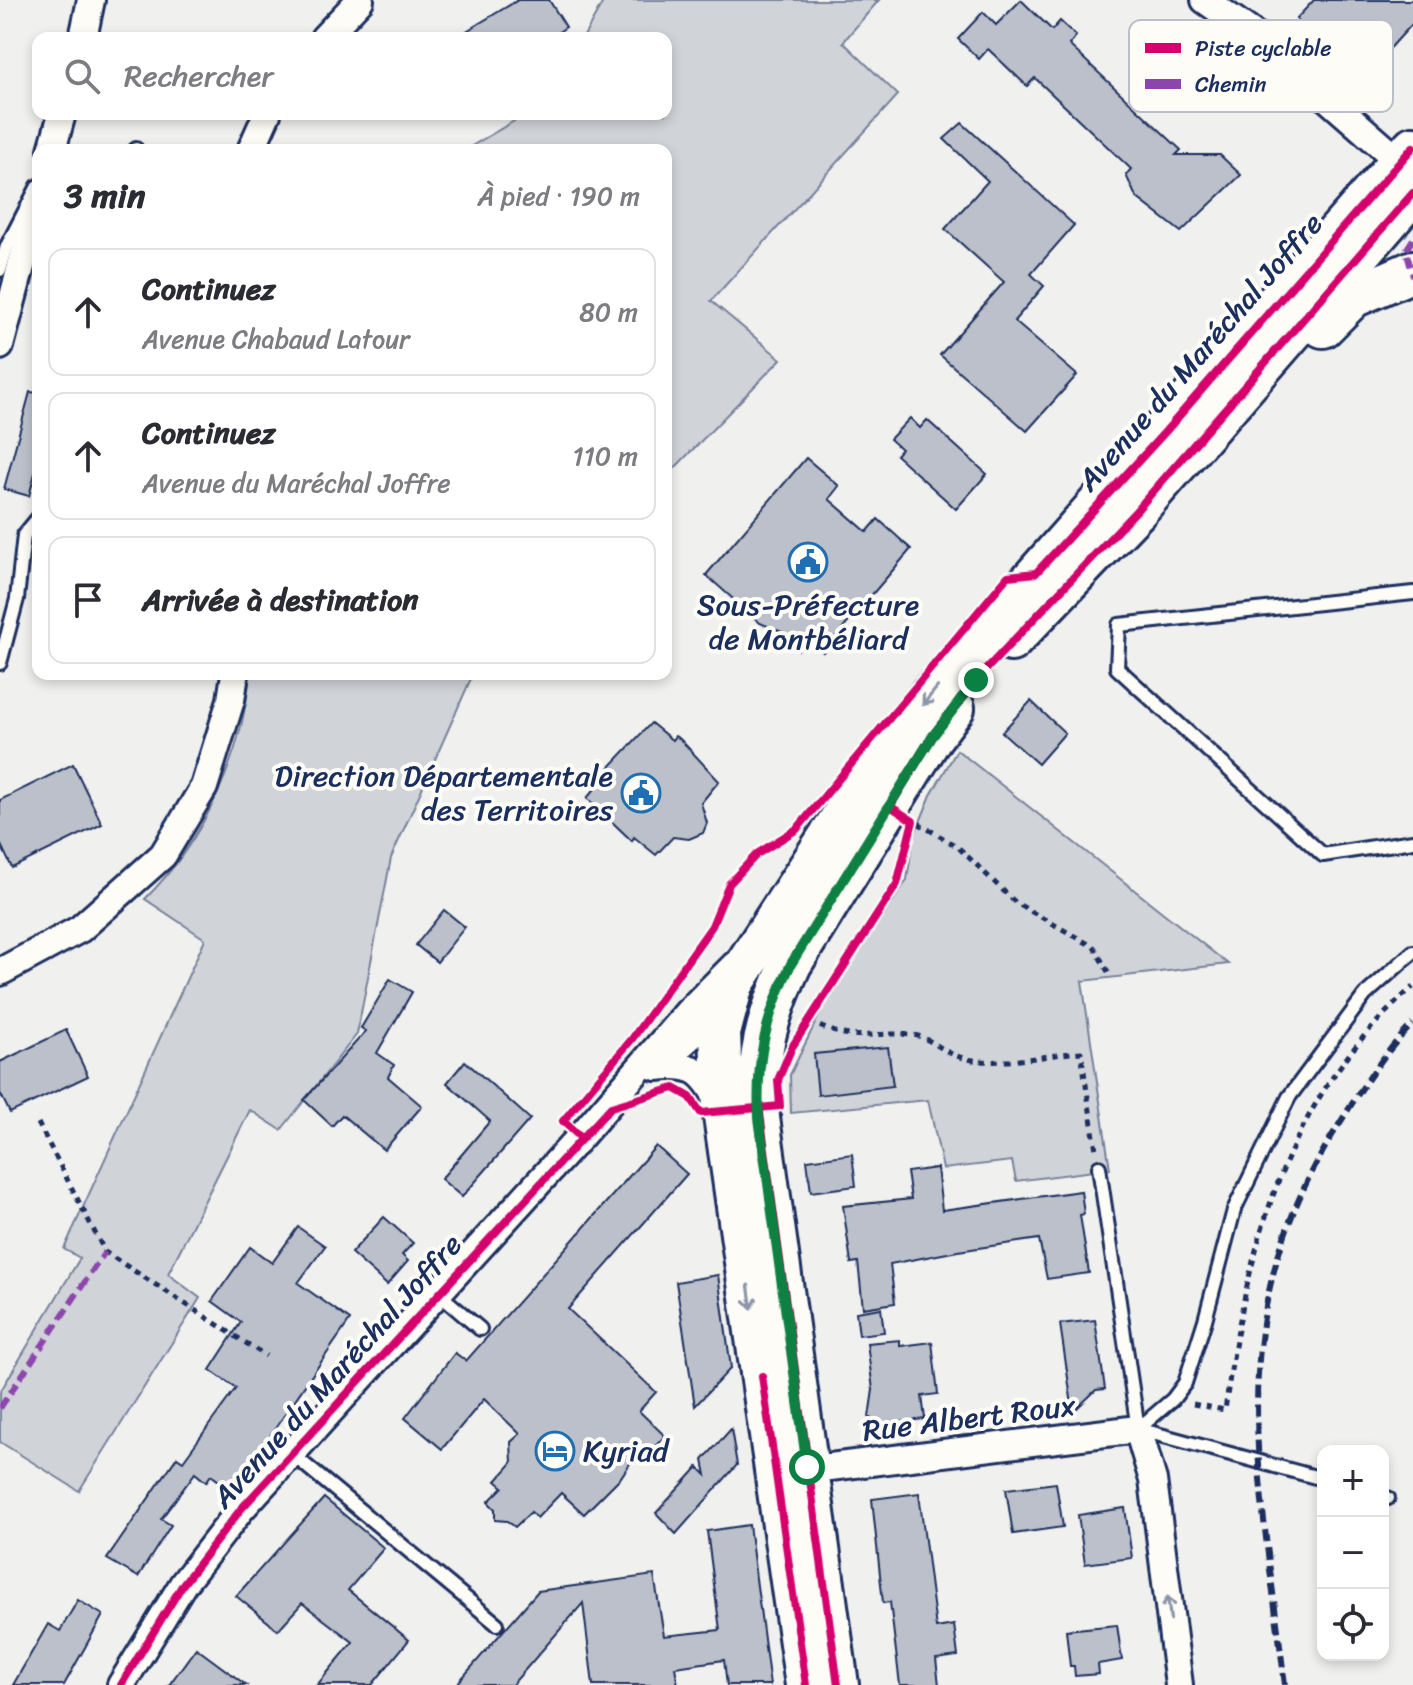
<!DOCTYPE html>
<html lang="fr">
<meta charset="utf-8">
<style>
body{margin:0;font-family:Sriracha,sans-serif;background:#f7f7f7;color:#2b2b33}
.controls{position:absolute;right:24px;bottom:24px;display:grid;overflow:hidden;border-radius:16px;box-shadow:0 4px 12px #0003}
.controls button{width:72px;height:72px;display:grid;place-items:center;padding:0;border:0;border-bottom:2px solid #e1e1e2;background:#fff;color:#2b2b33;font:40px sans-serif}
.stop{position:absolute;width:24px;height:24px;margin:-18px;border:6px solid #0b8043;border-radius:50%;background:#fff}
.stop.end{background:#0b8043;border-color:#fff;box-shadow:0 2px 8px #0008}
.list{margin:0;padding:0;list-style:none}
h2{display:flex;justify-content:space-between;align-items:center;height:104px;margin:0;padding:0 32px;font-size:34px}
h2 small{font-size:26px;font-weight:400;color:#7c7c81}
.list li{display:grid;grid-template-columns:52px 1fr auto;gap:24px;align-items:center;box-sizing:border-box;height:128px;margin:0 16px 16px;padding:0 16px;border:2px solid #e1e1e2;border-radius:16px}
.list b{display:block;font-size:30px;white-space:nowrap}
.list p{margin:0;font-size:26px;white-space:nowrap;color:#7c7c81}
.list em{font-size:26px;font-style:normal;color:#7c7c81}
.icon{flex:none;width:44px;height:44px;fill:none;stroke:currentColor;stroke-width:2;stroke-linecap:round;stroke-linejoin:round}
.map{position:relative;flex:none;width:1413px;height:1685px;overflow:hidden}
.search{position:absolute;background:#fff;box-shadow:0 4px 12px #0003;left:32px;top:32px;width:640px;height:88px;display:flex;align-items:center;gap:20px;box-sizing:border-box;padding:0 28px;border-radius:16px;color:#7c7c81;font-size:30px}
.panel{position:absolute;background:#fff;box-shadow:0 4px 12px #0003;left:32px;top:144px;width:640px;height:536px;border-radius:16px}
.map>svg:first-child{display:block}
.green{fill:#d0d3d8;stroke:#76819b;stroke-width:2}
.building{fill:#bbc0ca;stroke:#1b2f5e;stroke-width:2}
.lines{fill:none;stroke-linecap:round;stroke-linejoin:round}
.lane-casing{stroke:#1b2f5e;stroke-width:18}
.street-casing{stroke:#1b2f5e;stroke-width:32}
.primary-casing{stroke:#1b2f5e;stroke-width:46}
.path{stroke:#1b2f5e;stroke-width:5;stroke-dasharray:6 6;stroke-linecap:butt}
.lane{stroke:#fdfcf7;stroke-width:12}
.street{stroke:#fdfcf7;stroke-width:26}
.primary{stroke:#fdfcf7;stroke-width:40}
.rail{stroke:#1b2f5e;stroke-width:6;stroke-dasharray:12 6;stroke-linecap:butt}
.quiet{stroke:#8e44ad;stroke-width:6;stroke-dasharray:12 6;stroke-linecap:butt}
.cycleway-casing{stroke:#fdfcf7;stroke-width:13}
.cycleway{stroke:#d6006c;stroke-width:8}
.oneway{stroke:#8c96aa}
.route{stroke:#0b8043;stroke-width:10}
.labels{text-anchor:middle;stroke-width:8;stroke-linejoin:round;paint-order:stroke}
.street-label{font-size:30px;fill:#1b2f5e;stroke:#fdfcf7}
.poi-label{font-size:30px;fill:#1b2f5e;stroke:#fdfcf7}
.key{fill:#fdfcf7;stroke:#b9bec9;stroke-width:2}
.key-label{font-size:22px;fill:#1b2f5e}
</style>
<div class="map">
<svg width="1413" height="1685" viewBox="0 0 1413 1685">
<rect width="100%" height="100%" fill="#f0f0ee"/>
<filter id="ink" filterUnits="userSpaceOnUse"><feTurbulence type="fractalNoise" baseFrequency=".0125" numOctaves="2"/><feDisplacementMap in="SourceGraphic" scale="16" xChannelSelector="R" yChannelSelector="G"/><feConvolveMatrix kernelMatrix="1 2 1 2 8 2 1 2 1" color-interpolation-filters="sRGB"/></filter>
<g filter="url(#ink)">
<g class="green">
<polygon points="604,0 879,0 843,42 898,95 711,301 781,359 666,477 666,150 465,150 526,114 666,114 666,38 583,38"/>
<path d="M250 674H473L391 858 357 1034 281 1130 250 1110 168 1274 200 1298 79 1491 0 1442V1392L80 1258 64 1249 205 939 145 899C204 840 242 757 250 674Z"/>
<polygon points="957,750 1228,964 1082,981 1110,1169 1016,1181 1012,1161 943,1169 928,1100 791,1113 790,1075 825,1003 907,880 913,839 931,795"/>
</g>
<g class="building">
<polygon points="518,0 549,0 566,27 550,38 455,38"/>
<polygon points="1021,0 1052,30 1060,21 1076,36 1069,45 1181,150 1176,155 1220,155 1241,175 1181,232 1136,197 1126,175 1131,169 1035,78 1027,86 988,49 979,59 958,39 983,12 996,25"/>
<polygon points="1314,0 1413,0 1413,23 1352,90 1323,65 1333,54 1296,19"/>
<polygon points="962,123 1074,225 1031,274 1044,286 1014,321 1077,375 1027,431 940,355 1004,282 945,229 988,181 944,139"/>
<polygon points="30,392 38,393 38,462 29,496 4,489"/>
<polygon points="910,418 920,428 927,420 987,474 956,509 896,455 901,449 890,439"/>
<polygon points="806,458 839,486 829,499 867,532 878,519 911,549 823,652 807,637 798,650 782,632 760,623 706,575"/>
<polygon points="1031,701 1065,733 1038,764 1002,732"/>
<polygon points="651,723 672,740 675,736 680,739 719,781 701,803 707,823 703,833 689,839 673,837 656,855 634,837 632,841 587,798 608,774 605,772"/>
<polygon points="73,764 102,824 12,868 0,843 0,800"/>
<polygon points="444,910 465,927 437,962 416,945"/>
<polygon points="390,979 412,992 377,1053 394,1065 388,1077 422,1106 384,1150 342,1115 332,1126 304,1100 366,1031 361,1028"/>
<polygon points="66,1030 88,1076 10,1113 0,1093 0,1062"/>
<polygon points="888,1047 893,1086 818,1095 814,1054"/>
<polygon points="465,1061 530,1119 462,1197 441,1179 490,1121 447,1083"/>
<polygon points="656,1146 687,1174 568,1309 656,1392 639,1411 665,1436 646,1456 639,1450 621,1477 584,1514 561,1493 537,1518 531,1512 515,1527 507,1521 495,1520 495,1509 488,1502 503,1487 496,1481 512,1463 511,1442 520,1434 484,1399 442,1449 405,1418 455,1353 466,1361"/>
<polygon points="852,1154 856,1186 811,1192 807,1160"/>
<polygon points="937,1168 942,1210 1081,1191 1084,1214 1080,1215 1089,1273 1047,1279 1039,1239 958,1251 890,1264 895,1303 863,1308 858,1262 851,1263 843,1206 911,1199 907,1172"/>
<polygon points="384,1217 413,1243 402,1255 408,1261 387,1285 351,1253"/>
<polygon points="298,1227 325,1246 298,1283 350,1320 232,1491 211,1475 206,1482 195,1473 161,1519 171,1525 138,1577 107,1559 177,1457 183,1461 236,1388 210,1370 241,1322 212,1301 250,1247 272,1263"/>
<polygon points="718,1275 731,1368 695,1406 676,1282"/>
<polygon points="881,1308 884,1332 859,1335 856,1312"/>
<polygon points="1095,1320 1105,1389 1096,1390 1073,1412 1060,1324"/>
<polygon points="900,1340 900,1346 932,1342 938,1394 922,1396 925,1419 877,1425 869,1417 873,1390 867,1343"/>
<polygon points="731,1429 737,1465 676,1534 656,1513 698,1467 706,1475 703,1460"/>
<polygon points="1056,1483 1063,1527 1013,1534 1006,1489"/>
<polygon points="919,1493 936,1628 954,1625 958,1656 936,1659 939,1685 900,1685 890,1602 883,1603 872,1499"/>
<polygon points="324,1498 384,1548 348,1590 409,1640 372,1685 317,1685 353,1642 302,1603 278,1630 236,1596"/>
<polygon points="1125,1508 1132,1558 1085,1564 1078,1515"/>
<polygon points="749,1525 770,1685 727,1685 724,1660 675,1667 678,1685 593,1685 583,1603 512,1685 456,1685 538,1591 654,1575 664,1636 720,1630 707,1531"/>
<polygon points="78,1600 103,1615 64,1685 13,1685 48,1624 60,1631"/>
<polygon points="1117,1625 1122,1660 1098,1664 1099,1674 1075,1676 1074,1666 1070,1666 1066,1630"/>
<polygon points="196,1648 246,1685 169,1685"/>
</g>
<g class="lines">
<defs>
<g id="lane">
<polyline points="135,150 136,149"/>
<polyline points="0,270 7,246 38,186"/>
<polyline points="1413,593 1119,625 1117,668 1323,855 1413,841"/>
<polyline points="0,663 17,599 24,535 38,518"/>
<polyline points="1099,1167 1138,1429"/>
<polyline points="439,1294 480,1329"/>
<polyline points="1138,1429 1173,1399 1185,1383 1205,1320 1234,1210 1289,1097 1365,995 1413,952"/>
<polyline points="1138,1429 1323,1479"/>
<polyline points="292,1454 497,1624"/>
<polyline points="1383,1497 1388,1498"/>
</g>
<g id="street">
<polyline points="1205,0 1255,35 1400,162"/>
<polyline points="83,38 91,0"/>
<polyline points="324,38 360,0"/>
<polyline points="52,150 62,114"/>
<polyline points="251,150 267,114"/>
<polyline points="0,346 38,202"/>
<polyline points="0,972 80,929 163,855 204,787 231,700 235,674"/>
<polyline points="665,1059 705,1023 723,998"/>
<path d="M656 1067C692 1063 702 1069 719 1101"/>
<polyline points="807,1467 830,1467 1138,1429 1153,1480 1179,1685"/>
<polyline points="121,1685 183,1584 241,1509 580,1137 688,1012 735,965"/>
</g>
<g id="primary">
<polyline points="1323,327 1353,297 1413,271"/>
<polyline points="1011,641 1136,511 1413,193"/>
<polyline points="806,1685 723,1109 720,1033 733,984 862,786 930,695 1413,147"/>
<path d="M838 1685 759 1118C756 1059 766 1018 791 964L932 737 954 708"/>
</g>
</defs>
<use href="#lane" class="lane-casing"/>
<use href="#street" class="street-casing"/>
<use href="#primary" class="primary-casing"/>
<g class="path">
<polyline points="918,823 958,847 1016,903 1094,947 1111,977"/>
<path d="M809 1021C858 1046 865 1030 912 1035 928 1036 942 1051 957 1056 993 1069 1043 1055 1081 1052L1096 1150"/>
<polyline points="38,1123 105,1252 266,1356"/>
<path d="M1193 1404 1225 1410C1248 1248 1283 1100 1413 987"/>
</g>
<use href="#lane" class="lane"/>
<use href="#street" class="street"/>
<use href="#primary" class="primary"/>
<path class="rail" d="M1285 1685C1260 1477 1218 1317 1338 1126 1360 1091 1383 1053 1413 1024"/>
<g class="quiet">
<polyline points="1413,239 1406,250 1413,276"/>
<polyline points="0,1408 105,1252"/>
</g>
<defs>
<g id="cycleway">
<polyline points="759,1107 838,1685"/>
<polyline points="580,1137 563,1121 632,1039 712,926 729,884 757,854 797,829 1008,576 1036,573 1165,432 1413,147"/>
<polyline points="762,1376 806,1685"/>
<polyline points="121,1685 183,1584 241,1509 611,1107 674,1088 690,1097 701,1113 780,1106 778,1080 792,1047 897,884 913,821 890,806 932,737 976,680 1136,511 1413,193"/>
</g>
</defs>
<use href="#cycleway" class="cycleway-casing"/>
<use href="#cycleway" class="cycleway"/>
</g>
<defs><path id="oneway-shaft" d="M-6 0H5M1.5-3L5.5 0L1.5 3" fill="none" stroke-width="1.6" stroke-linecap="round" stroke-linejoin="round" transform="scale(2)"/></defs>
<g class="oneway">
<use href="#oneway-shaft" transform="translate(930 696) rotate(129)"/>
<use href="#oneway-shaft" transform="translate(750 1297) rotate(82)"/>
<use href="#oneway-shaft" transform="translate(1169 1608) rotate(-97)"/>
</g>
</g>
<g class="lines" filter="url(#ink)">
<path class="route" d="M807 1467 759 1118C756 1059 765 1018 791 964L932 737 976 680"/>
</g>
<defs>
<symbol id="civic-ring" viewBox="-11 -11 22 22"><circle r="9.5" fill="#fdfcf7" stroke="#1f6fb2" stroke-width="1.5"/><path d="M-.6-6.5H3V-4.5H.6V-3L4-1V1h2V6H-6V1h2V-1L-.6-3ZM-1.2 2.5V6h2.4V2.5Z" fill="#1f6fb2"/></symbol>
<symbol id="hotel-ring" viewBox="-11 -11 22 22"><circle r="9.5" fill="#fdfcf7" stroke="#1f6fb2" stroke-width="1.5"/><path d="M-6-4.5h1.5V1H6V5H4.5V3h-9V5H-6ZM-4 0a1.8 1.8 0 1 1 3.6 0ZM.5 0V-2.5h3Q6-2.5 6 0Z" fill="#1f6fb2"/></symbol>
</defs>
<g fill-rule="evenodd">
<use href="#civic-ring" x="786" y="540" width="44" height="44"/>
<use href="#civic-ring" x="619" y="771" width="44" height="44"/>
<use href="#hotel-ring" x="533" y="1429" width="44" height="44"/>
</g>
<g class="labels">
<g class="street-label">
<text transform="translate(1200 352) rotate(-49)" y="10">Avenue du Maréchal Joffre</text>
<text transform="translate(337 1371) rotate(-48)" y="10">Avenue du Maréchal Joffre</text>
<text transform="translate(969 1418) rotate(-7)" y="10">Rue Albert Roux</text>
</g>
<g class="poi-label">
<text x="808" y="615">Sous-Préfecture<tspan x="808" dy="34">de Montbéliard</tspan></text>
<text x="613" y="786" text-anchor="end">Direction Départementale<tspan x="613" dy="34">des Territoires</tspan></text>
<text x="583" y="1461" text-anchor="start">Kyriad</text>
</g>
</g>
<rect x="1129" y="20" width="264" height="92" rx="12" class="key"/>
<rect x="1145" y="43" width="36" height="10" fill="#d6006c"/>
<rect x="1145" y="79" width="36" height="10" fill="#8e44ad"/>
<g class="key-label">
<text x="1195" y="56">Piste cyclable</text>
<text x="1195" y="92">Chemin</text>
</g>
</svg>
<div class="controls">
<button>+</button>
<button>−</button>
<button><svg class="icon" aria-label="locate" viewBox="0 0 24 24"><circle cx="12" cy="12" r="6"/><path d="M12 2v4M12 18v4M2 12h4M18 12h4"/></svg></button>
</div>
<div class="stop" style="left:807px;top:1467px"></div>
<div class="stop end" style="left:976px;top:680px"></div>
<div class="search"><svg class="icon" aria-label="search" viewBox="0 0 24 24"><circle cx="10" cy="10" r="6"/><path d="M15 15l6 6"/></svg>Rechercher</div>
<section class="panel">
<h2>3 min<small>À pied · 190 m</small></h2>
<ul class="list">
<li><svg class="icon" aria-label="ahead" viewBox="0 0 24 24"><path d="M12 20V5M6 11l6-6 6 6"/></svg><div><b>Continuez</b><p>Avenue Chabaud Latour</p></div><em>80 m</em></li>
<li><svg class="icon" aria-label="ahead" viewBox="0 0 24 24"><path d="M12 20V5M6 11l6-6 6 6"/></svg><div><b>Continuez</b><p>Avenue du Maréchal Joffre</p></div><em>110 m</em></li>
<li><svg class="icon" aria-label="arrive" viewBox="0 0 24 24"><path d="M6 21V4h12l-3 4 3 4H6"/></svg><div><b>Arrivée à destination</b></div></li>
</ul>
</section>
</div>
